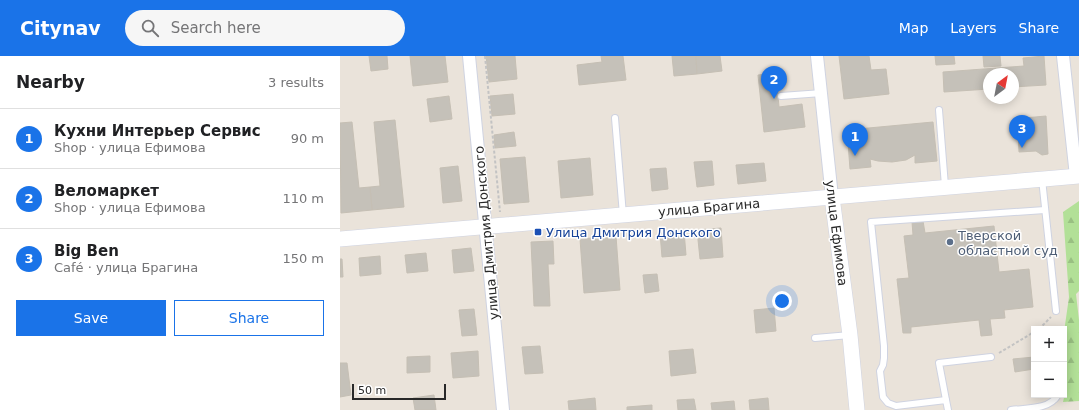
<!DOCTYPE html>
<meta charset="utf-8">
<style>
body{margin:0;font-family:"DejaVu Sans",sans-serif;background:#f6f6f6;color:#202124}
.controls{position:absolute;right:12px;bottom:12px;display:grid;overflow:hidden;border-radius:0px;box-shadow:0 2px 10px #0003}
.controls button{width:36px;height:36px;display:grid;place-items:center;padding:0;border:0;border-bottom:1px solid #e0e0e0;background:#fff;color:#202124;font:20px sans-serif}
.compass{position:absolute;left:643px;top:12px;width:36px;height:36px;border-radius:50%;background:#fff;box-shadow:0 2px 10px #0003;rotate:32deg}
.scale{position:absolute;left:12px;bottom:10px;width:94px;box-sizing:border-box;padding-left:4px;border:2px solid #282828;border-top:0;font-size:11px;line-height:14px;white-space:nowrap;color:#282828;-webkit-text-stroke:3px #fff;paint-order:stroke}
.you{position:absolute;left:442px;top:245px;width:14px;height:14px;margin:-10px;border:3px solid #fff;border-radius:50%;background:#1a73e8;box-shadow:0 0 0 6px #1a73e833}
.badge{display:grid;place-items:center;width:26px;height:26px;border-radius:50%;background:#1a73e8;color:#fff;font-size:13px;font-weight:700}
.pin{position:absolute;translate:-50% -33px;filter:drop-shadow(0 1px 2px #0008)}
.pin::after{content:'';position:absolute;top:21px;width:14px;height:12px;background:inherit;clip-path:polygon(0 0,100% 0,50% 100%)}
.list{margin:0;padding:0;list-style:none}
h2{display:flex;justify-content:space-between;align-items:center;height:52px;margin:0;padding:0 16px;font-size:17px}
h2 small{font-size:13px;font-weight:400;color:#757577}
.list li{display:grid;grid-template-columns:26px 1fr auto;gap:12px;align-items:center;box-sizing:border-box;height:60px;padding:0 16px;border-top:1px solid #e0e0e0}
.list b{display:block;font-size:15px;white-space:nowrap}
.list p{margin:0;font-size:13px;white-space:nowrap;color:#757577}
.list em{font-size:13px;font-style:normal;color:#757577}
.actions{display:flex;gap:8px;padding:12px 16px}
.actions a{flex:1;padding:9px 0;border:1px solid #1a73e8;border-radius:0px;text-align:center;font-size:14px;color:#1a73e8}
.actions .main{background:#1a73e8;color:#fff}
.icon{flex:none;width:22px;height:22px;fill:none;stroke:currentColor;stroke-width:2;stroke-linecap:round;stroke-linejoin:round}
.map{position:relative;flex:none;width:739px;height:354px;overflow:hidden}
header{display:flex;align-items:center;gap:24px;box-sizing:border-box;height:56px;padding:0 20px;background:#1a73e8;color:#fff}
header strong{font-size:19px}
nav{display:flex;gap:22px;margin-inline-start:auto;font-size:14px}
.search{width:280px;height:36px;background:#f6f6f6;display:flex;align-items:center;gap:10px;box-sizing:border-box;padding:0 14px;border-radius:22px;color:#757577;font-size:15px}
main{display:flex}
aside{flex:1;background:#fff}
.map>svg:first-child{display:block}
.forest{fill:url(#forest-firs)}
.building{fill:#c5c1b9;stroke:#c5bfb4}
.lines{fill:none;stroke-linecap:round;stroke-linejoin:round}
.service-casing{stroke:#cfd3e1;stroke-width:8}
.minor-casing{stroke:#cfd3e1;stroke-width:14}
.tertiary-casing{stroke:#cfd3e1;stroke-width:16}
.path{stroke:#c3c3c3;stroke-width:2;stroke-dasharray:3 2;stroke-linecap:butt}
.service{stroke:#fff;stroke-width:6}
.minor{stroke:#fff;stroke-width:12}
.tertiary{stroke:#fff;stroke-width:15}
.transit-dot{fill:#1a4fb4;stroke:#fff;stroke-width:1.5}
.service-dot{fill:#5c6f8a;stroke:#fff;stroke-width:1.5}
.labels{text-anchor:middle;stroke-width:3;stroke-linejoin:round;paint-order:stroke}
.street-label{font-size:13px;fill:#282828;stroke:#fff}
.transit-label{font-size:13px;fill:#164399;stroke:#fff;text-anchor:start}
.service-label{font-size:13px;fill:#4e5e75;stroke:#fff;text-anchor:start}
</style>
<header>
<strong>Citynav</strong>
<div class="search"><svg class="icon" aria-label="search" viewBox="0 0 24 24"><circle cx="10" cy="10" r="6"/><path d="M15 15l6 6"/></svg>Search here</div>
<nav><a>Map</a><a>Layers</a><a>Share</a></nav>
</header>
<main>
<aside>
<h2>Nearby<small>3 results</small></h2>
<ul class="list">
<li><span class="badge">1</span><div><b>Кухни Интерьер Сервис</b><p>Shop · улица Ефимова</p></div><em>90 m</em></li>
<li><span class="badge">2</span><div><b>Веломаркет</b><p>Shop · улица Ефимова</p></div><em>110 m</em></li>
<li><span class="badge">3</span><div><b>Big Ben</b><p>Café · улица Брагина</p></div><em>150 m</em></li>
</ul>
<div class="actions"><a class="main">Save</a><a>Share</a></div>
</aside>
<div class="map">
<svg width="739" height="354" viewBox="0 0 739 354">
<defs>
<pattern id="forest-firs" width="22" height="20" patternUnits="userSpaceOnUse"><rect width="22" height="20" fill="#b2e097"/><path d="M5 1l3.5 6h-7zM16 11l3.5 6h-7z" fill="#99c082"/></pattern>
</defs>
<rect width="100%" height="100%" fill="#eae3da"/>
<polygon class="forest" points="739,145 739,235 736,238 739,264 739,345 723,346 727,328 724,317 724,276 729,241 723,156"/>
<g class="building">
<polygon points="29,0 47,0 48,13 31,15"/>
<polygon points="70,0 105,0 108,26 73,30"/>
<polygon points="146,0 175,0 177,23 149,26"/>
<polygon points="261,0 283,0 286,24 239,29 237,9 262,6"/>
<polygon points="332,0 356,0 357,18 334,20"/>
<polygon points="356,0 380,0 382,15 357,18"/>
<polygon points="499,0 529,0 531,14 546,13 549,38 504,43"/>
<polygon points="595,0 614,0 615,8 596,9"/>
<polygon points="643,0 660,0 661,10 644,11"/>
<polygon points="704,0 706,29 673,31 673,18 649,18 649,33 604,36 603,16 684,10 683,2"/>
<polygon points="436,17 439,51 462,48 465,71 424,76 418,19"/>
<polygon points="173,38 175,58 152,60 150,40"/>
<polygon points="109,40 112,63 90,66 87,43"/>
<polygon points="706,60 708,98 702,99 696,95 679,96 678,75 673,75 673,63"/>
<polygon points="55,64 64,151 32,154 30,131 40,130 34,66"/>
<polygon points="12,66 19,132 30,131 32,154 1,157 0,67"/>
<polygon points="593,66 597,105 575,107 575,99 566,104 552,106 538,105 530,103 531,111 510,113 507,74"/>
<polygon points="174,76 176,90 155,92 154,79"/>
<polygon points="185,101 189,146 164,148 160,103"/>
<polygon points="250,102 253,139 221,142 218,105"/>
<polygon points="372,105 374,129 357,131 354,106"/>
<polygon points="424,107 426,125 398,128 396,109"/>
<polygon points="118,110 122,145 103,147 100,112"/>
<polygon points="326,112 328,133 312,135 310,113"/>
<polygon points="583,165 585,177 654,170 659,216 689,213 693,251 664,254 665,262 650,263 652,279 641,280 639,264 571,271 571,277 563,277 557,223 569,222 564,180 573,179 572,166"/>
<polygon points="381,172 383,201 360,203 357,174"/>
<polygon points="344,175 346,199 322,201 320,177"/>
<polygon points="276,180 280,234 244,237 240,183"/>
<polygon points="213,185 214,208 208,208 210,250 194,250 191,186"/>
<polygon points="131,192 134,215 114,217 112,194"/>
<polygon points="86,197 88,215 67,217 65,199"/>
<polygon points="40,200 41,218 20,220 19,202"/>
<polygon points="0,203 2,203 3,221 0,221"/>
<polygon points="317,218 319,235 305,237 303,219"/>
<polygon points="434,252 436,275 416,277 414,254"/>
<polygon points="134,253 137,279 122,280 119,254"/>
<polygon points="200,290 203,317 185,318 182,291"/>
<polygon points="353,293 356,317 331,320 329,295"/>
<polygon points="138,295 139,320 113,322 111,297"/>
<polygon points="90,300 90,316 67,317 67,301"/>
<polygon points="694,301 694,313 675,316 673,303"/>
<polygon points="0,307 7,307 11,339 0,341"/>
<polygon points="94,339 96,354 75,354 73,342"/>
<polygon points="255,342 256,354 229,354 228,345"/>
<polygon points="428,342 429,354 410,354 409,344"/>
<polygon points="354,343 356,354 338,354 337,344"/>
<polygon points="394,345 395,354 372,354 371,347"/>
<polygon points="312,349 312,354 287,354 287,351"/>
</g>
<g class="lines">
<defs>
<g id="service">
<polyline points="441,40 482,37"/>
<polyline points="599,54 605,130"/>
<polyline points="275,62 283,159"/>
<polyline points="702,123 716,255"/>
<polyline points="475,282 510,279"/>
<polyline points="606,344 599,307 651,301"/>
<polyline points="608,354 606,344 556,350 548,347 543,341 540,315 543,309 544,302 544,290 531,166 705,154"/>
<path d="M671 354C687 352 709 354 718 339"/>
</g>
<g id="minor">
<polyline points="129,0 163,354"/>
<polyline points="477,0 492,141"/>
<polyline points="723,0 736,120"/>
</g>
<g id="tertiary">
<polyline points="492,141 510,279 517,354"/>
<polyline points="0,183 739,120"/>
</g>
</defs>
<use href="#service" class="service-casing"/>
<use href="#minor" class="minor-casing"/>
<use href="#tertiary" class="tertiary-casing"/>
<g class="path">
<polyline points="145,0 160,156"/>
<polyline points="699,273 711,261"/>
<polyline points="659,297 694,276"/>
</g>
<use href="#service" class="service"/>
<use href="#minor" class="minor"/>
<use href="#tertiary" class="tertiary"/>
</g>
<rect class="transit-dot" x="194" y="172" width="8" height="8" rx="2"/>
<circle class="service-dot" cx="610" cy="186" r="4"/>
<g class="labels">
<g class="street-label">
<text transform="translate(369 151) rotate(-5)" y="5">улица Брагина</text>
<text transform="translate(146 177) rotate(-95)" y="5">улица Дмитрия Донского</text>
<text transform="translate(497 177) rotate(83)" y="5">улица Ефимова</text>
</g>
<g class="transit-label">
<text x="206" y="181">Улица Дмитрия Донского</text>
</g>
<g class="service-label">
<text x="618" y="184">Тверской<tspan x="618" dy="15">областной суд</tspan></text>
</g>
</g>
</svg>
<div class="controls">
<button>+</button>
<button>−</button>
</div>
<svg class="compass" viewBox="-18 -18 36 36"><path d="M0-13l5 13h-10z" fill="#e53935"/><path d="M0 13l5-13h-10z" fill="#757577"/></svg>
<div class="scale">50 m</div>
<div class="you"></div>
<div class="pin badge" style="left:515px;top:100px">1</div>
<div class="pin badge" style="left:434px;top:43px">2</div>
<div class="pin badge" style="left:682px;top:92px">3</div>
</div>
</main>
